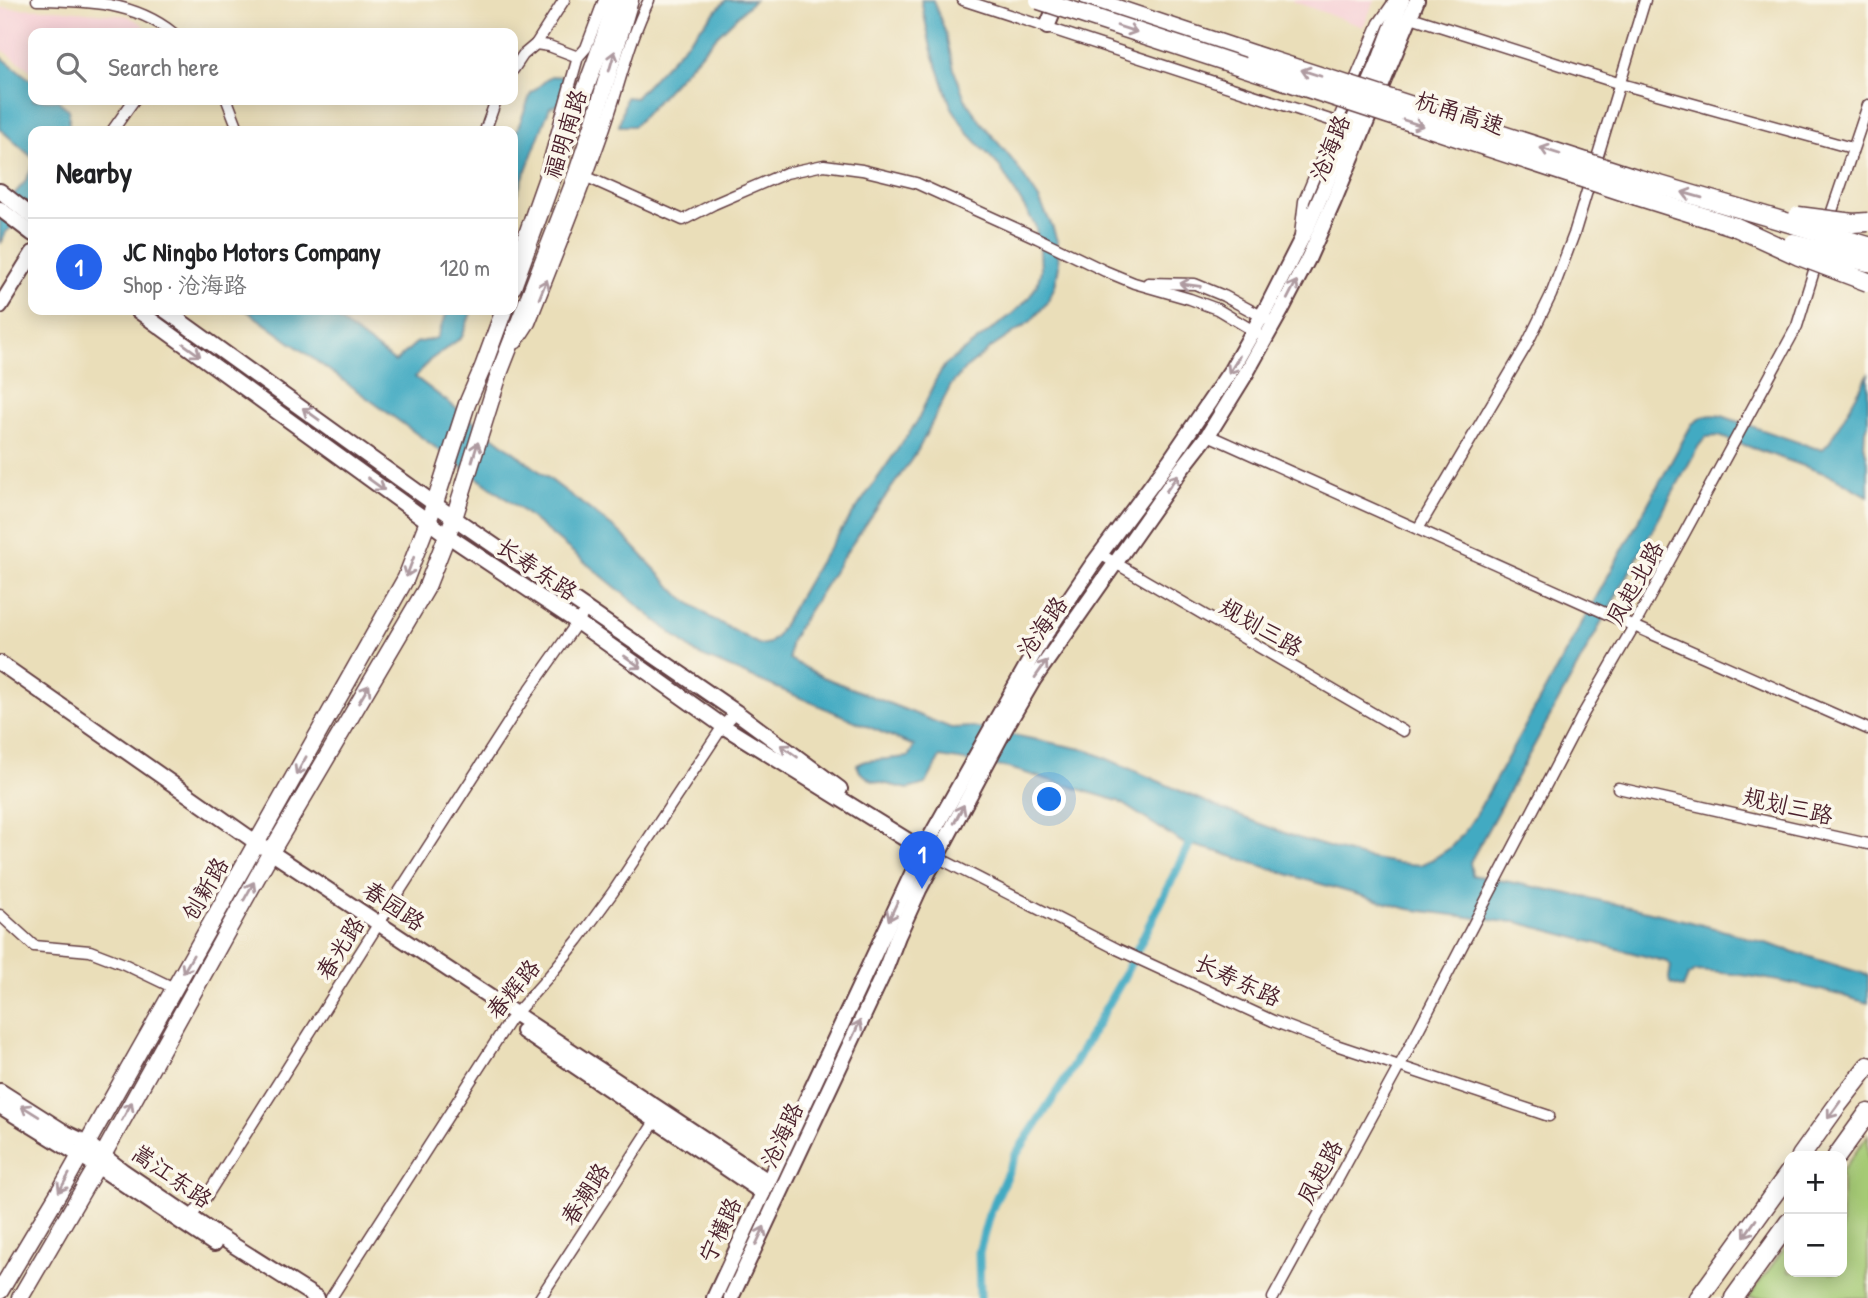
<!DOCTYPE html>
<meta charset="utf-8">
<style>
body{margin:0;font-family:"Patrick Hand","LXGW WenKai TC",sans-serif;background:#f6f6f6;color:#202124}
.controls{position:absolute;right:21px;bottom:21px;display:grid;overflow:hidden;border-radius:14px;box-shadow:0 4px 18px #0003}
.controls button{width:63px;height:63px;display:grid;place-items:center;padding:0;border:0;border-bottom:2px solid #e0e0e0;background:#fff;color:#202124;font:35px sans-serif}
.you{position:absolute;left:1050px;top:800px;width:24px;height:24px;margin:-18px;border:5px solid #fff;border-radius:50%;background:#1a73e8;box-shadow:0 0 0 10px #1a73e833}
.badge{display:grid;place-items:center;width:46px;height:46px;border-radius:50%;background:#2563eb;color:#fff;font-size:23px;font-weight:700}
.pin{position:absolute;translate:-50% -58px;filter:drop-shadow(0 2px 4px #0008)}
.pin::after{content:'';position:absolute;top:37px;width:24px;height:21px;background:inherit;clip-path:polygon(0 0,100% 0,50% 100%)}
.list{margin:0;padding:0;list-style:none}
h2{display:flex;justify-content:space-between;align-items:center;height:91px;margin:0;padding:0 28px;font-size:30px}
h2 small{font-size:23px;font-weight:400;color:#757577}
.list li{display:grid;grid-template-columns:46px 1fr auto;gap:21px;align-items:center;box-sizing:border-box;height:98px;padding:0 28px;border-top:2px solid #e0e0e0}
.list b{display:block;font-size:26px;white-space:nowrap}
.list p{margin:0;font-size:23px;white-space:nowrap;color:#757577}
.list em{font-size:23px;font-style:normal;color:#757577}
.icon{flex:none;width:38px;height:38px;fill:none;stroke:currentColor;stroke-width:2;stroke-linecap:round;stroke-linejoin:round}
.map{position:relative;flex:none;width:1868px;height:1298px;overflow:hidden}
.search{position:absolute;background:#fff;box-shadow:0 4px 18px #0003;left:28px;top:28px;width:490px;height:77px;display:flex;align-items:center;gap:18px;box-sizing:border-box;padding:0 24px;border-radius:14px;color:#757577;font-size:26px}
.panel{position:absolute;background:#fff;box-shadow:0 4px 18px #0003;left:28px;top:126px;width:490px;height:189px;border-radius:14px}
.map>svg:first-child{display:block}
.built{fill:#f6cfd5}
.green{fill:#a5ca74;stroke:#787450;stroke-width:2}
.water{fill:#42aac2;stroke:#466476;stroke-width:2}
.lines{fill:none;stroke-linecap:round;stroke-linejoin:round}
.canal{stroke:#42aac2;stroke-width:9}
.street-casing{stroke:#623c40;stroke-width:13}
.secondary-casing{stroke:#623c40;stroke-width:18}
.primary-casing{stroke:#623c40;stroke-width:19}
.highway-casing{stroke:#623c40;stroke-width:21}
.street{stroke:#fff;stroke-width:10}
.secondary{stroke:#fff;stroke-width:14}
.primary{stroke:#fff;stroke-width:16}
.highway{stroke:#fff;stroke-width:18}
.highway-bridge-casing{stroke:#623c40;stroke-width:21;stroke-linecap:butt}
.highway-bridge{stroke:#fff;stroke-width:18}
.oneway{stroke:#ae9aa0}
.labels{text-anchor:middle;stroke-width:7;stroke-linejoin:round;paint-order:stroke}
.street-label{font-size:23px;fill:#4a1f2b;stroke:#fbf7ec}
</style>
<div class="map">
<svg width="1868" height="1298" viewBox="0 0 1868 1298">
<rect width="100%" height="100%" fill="#fbf7ec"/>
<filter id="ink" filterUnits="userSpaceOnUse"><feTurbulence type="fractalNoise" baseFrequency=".0143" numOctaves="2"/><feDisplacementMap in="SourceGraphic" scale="14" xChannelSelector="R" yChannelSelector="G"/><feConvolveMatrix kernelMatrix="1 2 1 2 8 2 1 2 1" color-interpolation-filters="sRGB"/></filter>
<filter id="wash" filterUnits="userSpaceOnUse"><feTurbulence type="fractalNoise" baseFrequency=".00686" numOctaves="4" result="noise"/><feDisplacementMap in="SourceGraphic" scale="28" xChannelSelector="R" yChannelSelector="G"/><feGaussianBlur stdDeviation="1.57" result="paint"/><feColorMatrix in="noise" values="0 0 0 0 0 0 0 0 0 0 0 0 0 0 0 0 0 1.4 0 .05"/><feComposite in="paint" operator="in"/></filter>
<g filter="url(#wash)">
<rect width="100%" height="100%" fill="#eadeb9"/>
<g class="built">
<polygon points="1290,0 1375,0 1363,27"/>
<polygon points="0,8 56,9 128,16 144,25 138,33 33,33 33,72 0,48"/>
</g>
<polygon class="green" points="1868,1135 1868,1298 1748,1298 1789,1242 1789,1272 1842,1272 1842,1171"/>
<g class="water">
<polygon points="726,0 754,0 715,38 634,126 619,126 626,97 635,98"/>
<path d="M921 0H933L945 31 955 73 966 101 980 121 1014 162 1039 199 1052 226 1057 241 1059 266 1055 286 1046 304 1031 321 991 348 964 370 951 385 918 450 843 557 796 631 790 643 789 659 823 677 951 728 973 727 1087 750 1224 810 1295 837 1362 857 1397 863 1420 865 1433 859 1450 848 1463 834 1477 813 1692 424C1702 416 1709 414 1722 416L1815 448 1823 449 1829 443 1868 375V422L1865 430 1864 445 1868 462V496L1832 476 1719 436 1706 437 1698 447 1470 862 1472 875C1554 890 1634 906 1714 928 1766 942 1817 960 1868 975V1003C1810 986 1756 974 1696 971L1688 976 1683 988 1670 983 1669 978 1671 966 1667 962 1517 922 1498 921 1408 909 1300 878 1215 851 1183 843 1118 801 1009 768 940 757 926 784 908 789 873 781 860 772 857 765 865 761 908 757 914 746 697 654 519 508 246 310H325L395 362 416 343 437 338 448 310H472L462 337 430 360 415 377 622 534 679 595 711 618 760 645 769 643 776 637 818 564 918 420 935 381 945 365 1011 315 1028 299 1037 285 1041 270 1040 250 1035 225 1000 167 968 133 951 106 931 48Z"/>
<polygon points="0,56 33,82 33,100 57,100 69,110 69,128 71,131 33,131 33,158 0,129"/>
<polygon points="551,76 569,77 563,103 550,107 513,204 513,141 531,93"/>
<polygon points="33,166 33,201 22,218 6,232 0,244 0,210 25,182"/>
</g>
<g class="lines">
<polyline class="canal" points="980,1298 979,1252 989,1215 1015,1156 1065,1080 1122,980 1194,835"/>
</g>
</g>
<g filter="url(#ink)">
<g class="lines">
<defs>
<g id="street">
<path d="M37 0C86 1 133 1 173 33"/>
<polyline points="963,0 1336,122"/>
<polyline points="1411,17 1621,84 1852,148"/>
<polyline points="536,44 564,0"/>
<polyline points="513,70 523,55 536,44 549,46 578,57 586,48 604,0"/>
<polyline points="227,100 239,131"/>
<polyline points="112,131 134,100"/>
<polyline points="485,131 496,100"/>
<polyline points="587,177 683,220 714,204 786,173 824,165 862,170 916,183 1037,238 1105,271 1134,283 1190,299 1217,309 1257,333"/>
<polyline points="1828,223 1868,105"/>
<polyline points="1300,235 1304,201 1379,23 1395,0"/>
<polyline points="513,265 544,177 578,57"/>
<polyline points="1148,283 1195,284 1224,296 1274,323"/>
<path d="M517 343 530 323C556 258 582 193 605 127 620 84 629 40 649 0"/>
<polyline points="1208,435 1634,626 1868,729"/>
<polyline points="1418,529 1526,346 1551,295 1574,234 1645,0"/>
<polyline points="1100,554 1403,731"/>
<polyline points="1618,788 1868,844"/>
<polyline points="923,850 1117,949 1273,1021 1336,1045 1549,1116"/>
<polyline points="0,915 34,946 90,951 124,964 174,988"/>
<polyline points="187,1222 206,1197 379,923 526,695 586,610"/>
<polyline points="331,1298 509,1021 550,975 578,940 613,892 723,726 736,712"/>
<polyline points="540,1298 658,1117"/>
<polyline points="1273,1298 1400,1065 1582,716 1634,626 1797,326 1817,261"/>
</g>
<g id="secondary">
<polyline points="1047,27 1058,0"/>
<polyline points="0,191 33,217"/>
<polyline points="0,209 33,234"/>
<polyline points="0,306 33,253"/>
<polyline points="137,310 447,535 577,622 723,726 923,850"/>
<polyline points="165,310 454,518 736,712 840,789"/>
<polyline points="0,663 257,843 768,1181"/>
<polyline points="523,1031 763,1193"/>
<polyline points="0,1091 66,1133 87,1143 123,1171 214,1233 317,1298"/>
<polyline points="0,1106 97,1166 214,1244"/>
<polyline points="714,1298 923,850 1040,642 1092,565 1170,460 1231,370 1268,305 1307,228 1377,66 1402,0"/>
<polyline points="731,1298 885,970 898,936 919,890 1006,727 1034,679 1180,471 1208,435 1244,377 1282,309 1309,257 1333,203 1417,0"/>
</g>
<g id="primary">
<polyline points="513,287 604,38 616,0"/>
<polyline points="0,1291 64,1184 406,578 435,503 467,404 483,367 504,310"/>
<polyline points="20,1298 97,1166 271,852 426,589 454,518 500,371 572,187 594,122 630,0"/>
</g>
<g id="highway">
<polyline points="1090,0 1254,55"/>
<polyline points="1639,179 1745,210"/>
<polyline points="1637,196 1736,227"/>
<polyline points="1801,1156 1836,1107 1868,1066"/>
<polyline points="1837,1156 1868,1113"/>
<polyline points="1699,1298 1789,1173"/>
<polyline points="1734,1298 1789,1222"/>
</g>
</defs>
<use href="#street" class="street-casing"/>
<use href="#secondary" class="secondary-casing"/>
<use href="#primary" class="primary-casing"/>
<use href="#highway" class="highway-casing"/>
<use href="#street" class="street"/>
<use href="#secondary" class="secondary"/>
<use href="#primary" class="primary"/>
<use href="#highway" class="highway"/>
<defs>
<g id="highway-bridge">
<polyline points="1039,0 1637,196"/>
<polyline points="1254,55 1639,179"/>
<polyline points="1745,210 1868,246"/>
<polyline points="1798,216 1853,223 1868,222"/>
<polyline points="1736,227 1799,256 1868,282"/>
<polyline points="1793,243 1868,262"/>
</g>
</defs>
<use href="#highway-bridge" class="highway-bridge-casing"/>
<use href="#highway-bridge" class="highway-bridge"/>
</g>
<defs><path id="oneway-shaft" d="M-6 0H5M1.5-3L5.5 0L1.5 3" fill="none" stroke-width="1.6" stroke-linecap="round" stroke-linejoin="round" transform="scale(1.75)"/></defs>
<g class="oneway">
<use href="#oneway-shaft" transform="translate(1127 29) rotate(18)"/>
<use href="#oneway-shaft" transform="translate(612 61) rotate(-74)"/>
<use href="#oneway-shaft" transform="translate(1311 73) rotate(-162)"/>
<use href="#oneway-shaft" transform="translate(1413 123) rotate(18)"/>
<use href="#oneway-shaft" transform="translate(1550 151) rotate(-162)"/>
<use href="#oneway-shaft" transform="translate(1692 195) rotate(-164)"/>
<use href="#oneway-shaft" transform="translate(1190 285) rotate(-172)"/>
<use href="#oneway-shaft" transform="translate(543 289) rotate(-68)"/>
<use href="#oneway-shaft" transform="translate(1292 290) rotate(-63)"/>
<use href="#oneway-shaft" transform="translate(192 350) rotate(36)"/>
<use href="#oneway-shaft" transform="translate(1234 365) rotate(121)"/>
<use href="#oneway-shaft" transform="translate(311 414) rotate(-144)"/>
<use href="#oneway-shaft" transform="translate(475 452) rotate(-73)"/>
<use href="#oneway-shaft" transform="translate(1172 483) rotate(-55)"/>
<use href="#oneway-shaft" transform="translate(376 484) rotate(36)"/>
<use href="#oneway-shaft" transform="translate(410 567) rotate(111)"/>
<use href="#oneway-shaft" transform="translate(633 662) rotate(35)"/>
<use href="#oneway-shaft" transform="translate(1041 669) rotate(-55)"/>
<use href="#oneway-shaft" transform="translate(364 694) rotate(-59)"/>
<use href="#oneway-shaft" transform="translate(789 751) rotate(-144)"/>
<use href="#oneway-shaft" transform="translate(301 766) rotate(119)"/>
<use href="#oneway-shaft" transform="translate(959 814) rotate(-62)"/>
<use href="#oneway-shaft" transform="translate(249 891) rotate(-61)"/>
<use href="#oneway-shaft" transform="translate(893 911) rotate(115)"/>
<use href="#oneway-shaft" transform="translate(188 964) rotate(120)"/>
<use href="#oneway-shaft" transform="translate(856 1030) rotate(-65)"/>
<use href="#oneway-shaft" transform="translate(1834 1110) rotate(126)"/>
<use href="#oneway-shaft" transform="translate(30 1111) rotate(-148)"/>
<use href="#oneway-shaft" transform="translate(127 1111) rotate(-61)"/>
<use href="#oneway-shaft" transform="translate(64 1183) rotate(120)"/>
<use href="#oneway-shaft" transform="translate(1750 1228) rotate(125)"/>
<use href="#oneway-shaft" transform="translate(760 1236) rotate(-65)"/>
</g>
</g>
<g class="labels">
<g class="street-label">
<text transform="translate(1460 113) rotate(18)" y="8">杭甬高速</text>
<text transform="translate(565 134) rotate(-72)" y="8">福明南路</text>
<text transform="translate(1330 148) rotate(-68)" y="8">沧海路</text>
<text transform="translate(537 569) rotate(34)" y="8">长寿东路</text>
<text transform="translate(1635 583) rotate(-61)" y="8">凤起北路</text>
<text transform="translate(1042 627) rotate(-55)" y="8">沧海路</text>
<text transform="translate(1261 627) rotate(30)" y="8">规划三路</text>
<text transform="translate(1788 806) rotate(13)" y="8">规划三路</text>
<text transform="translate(205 889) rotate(-60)" y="8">创新路</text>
<text transform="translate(394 906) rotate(34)" y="8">春园路</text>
<text transform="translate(340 948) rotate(-58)" y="8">春光路</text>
<text transform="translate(1238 980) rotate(25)" y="8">长寿东路</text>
<text transform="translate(513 989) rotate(-50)" y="8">春辉路</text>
<text transform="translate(782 1135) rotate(-65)" y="8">沧海路</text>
<text transform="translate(1320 1172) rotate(-62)" y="8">凤起路</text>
<text transform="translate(172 1176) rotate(35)" y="8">嵩江东路</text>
<text transform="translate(585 1194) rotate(-57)" y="8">春潮路</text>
<text transform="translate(720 1230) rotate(-65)" y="8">宁横路</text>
</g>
</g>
</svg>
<div class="controls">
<button>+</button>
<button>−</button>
</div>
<div class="you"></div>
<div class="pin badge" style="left:922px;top:889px">1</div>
<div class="search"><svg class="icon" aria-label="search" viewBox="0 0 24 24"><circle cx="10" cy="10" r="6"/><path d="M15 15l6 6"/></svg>Search here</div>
<section class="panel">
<h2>Nearby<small></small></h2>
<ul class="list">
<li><span class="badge">1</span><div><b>JC Ningbo Motors Company</b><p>Shop · 沧海路</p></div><em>120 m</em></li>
</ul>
</section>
</div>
